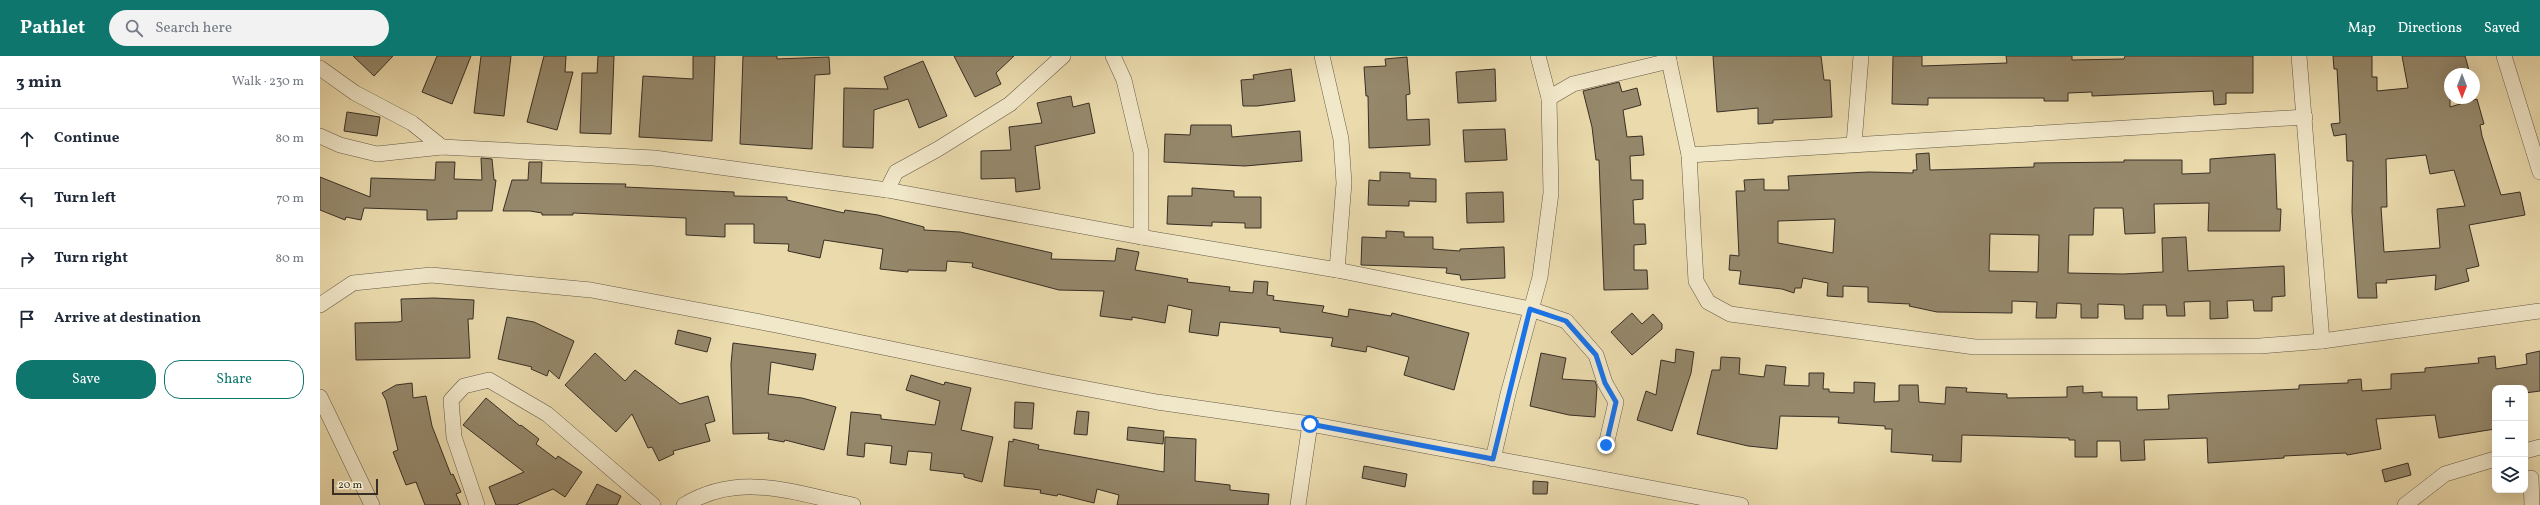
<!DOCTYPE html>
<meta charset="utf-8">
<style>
body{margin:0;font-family:Vollkorn,serif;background:#f2f2f3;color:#1f2937}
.controls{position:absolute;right:12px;bottom:12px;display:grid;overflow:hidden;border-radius:8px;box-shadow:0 4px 16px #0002}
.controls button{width:36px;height:36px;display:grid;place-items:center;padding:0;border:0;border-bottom:1px solid #e0e1e3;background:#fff;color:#1f2937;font:20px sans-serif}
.compass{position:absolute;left:2124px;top:12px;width:36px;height:36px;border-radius:50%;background:#fff;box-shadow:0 4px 16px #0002;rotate:180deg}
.scale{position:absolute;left:12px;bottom:10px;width:46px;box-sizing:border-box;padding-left:4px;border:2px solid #392f25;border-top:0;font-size:11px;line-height:14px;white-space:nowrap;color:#392f25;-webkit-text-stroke:3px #f1e7c9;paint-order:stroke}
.stop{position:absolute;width:12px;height:12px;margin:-9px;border:3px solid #1a73e8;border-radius:50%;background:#fff}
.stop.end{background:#1a73e8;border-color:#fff;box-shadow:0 1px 4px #0008}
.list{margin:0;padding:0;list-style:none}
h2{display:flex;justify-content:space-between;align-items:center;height:52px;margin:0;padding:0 16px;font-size:17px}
h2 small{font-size:13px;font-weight:400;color:#747a83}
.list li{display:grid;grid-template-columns:26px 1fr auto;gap:12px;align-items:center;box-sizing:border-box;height:60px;padding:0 16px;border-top:1px solid #e0e1e3}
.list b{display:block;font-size:15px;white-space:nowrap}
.list em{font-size:13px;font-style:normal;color:#747a83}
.actions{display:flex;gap:8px;padding:12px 16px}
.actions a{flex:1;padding:9px 0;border:1px solid #0f766e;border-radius:16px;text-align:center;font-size:14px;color:#0f766e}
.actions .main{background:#0f766e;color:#fff}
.icon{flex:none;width:22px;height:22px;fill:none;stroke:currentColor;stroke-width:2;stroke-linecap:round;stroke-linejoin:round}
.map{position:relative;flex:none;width:2220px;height:449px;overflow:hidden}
header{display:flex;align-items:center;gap:24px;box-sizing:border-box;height:56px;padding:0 20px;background:#0f766e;color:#fff}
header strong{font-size:19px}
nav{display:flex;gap:22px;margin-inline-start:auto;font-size:14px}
.search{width:280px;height:36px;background:#f2f2f3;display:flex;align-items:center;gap:10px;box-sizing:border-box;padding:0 14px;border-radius:22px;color:#747a83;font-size:15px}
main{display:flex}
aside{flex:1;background:#fff}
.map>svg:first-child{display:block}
.building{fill:#95886b;stroke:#392f25;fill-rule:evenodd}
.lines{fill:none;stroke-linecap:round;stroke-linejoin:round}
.minor-casing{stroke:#655a47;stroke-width:16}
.minor{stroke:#f1e7c9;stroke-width:15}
.route{stroke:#1a73e8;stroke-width:5}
</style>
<header>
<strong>Pathlet</strong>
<div class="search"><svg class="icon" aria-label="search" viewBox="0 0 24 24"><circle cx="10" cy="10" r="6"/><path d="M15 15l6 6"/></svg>Search here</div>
<nav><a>Map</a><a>Directions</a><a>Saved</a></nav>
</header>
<main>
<aside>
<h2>3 min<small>Walk · 230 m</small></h2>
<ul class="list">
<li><svg class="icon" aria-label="ahead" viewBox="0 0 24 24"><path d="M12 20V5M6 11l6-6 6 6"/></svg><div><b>Continue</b></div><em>80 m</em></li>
<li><svg class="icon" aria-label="left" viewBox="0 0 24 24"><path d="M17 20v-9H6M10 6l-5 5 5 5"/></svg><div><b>Turn left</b></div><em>70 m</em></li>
<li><svg class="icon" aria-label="right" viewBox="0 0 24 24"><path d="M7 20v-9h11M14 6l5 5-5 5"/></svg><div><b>Turn right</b></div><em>80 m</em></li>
<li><svg class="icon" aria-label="arrive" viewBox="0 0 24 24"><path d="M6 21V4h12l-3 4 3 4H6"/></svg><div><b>Arrive at destination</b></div></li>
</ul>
<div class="actions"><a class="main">Save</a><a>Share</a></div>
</aside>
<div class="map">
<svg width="2220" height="449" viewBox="0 0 2220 449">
<rect width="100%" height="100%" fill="#eadaac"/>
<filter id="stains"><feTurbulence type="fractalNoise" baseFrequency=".005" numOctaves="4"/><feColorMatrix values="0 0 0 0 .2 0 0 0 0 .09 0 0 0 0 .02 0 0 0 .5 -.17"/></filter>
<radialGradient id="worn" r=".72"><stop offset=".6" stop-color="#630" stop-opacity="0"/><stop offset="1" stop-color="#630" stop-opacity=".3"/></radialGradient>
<g class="building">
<polygon points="33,0 73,0 54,20"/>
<polygon points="117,0 151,0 132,48 102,36"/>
<polygon points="161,0 191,0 184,60 154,57"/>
<polygon points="224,0 246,0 245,16 253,16 237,74 207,66"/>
<polygon points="278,0 294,0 291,78 260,77 262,17 277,17"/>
<polygon points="373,0 395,0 392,85 319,81 323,20 373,23"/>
<polygon points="423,0 457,0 457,3 509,1 510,18 495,19 492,93 420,88"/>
<polygon points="634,0 694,0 676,17 681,28 655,41"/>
<polygon points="1393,0 1501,0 1504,24 1510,24 1512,61 1453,64 1453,67 1438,68 1438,52 1397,56"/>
<polygon points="1573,0 1602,0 1602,10 1687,7 1686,0 1752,0 1752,4 1804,3 1805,0 1933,0 1933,37 1906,37 1906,48 1894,49 1893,35 1772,40 1772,36 1748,37 1748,45 1724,45 1724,42 1608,42 1608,49 1572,48"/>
<path d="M2013 0H2052V21H2057V35L2088 32 2082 0H2145L2150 18H2130V51L2157 43 2164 68 2160 69 2162 80 2181 139 2200 136 2205 159 2149 169 2159 210 2146 213 2149 225 2115 234 2116 219 2066 224 2067 227H2056L2057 242H2038L2032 156 2033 105H2027L2026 78 2014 80 2011 68 2020 67 2017 13H2014ZM2106 99 2110 118 2134 114 2145 150 2117 153 2120 192 2064 196 2061 151H2067L2066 103Z"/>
<polygon points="1087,1 1090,38 1086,39 1087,64 1109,63 1110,89 1049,92 1048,40 1046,40 1044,11 1066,10 1065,3"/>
<polygon points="603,5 627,60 599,72 588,43 554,54 553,92 523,91 524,32 568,33 564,21"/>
<polygon points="971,13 975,45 937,50 923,50 921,24 934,23 933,19"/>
<polygon points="1175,13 1176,45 1138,47 1136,16"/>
<polygon points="1299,26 1302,36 1317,32 1321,49 1303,54 1307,81 1322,80 1324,99 1310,100 1311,124 1323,124 1323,143 1313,144 1314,168 1325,168 1326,188 1314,189 1314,214 1327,214 1328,233 1284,234 1279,104 1276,104 1272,71 1263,35"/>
<polygon points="751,40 753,51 769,47 775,77 715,90 720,133 696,136 695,122 661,123 661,95 691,94 689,71 722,67 717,47"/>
<polygon points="27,56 60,61 57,80 24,75"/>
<polygon points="871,69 911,69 912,81 980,75 982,105 925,110 844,106 845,78 870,79"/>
<polygon points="1185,73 1187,104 1145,106 1143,74"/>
<path d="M1609 97 1610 114 1714 111V107L1804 106V104H1862V118L1890 117V103L1955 98 1957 153H1961L1960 175H1888L1889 147 1834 148 1835 177 1805 178 1803 152H1774L1773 179H1749L1748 217 1803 218 1843 216 1842 182 1866 181 1868 215 1964 210 1965 240 1952 241V255H1934L1933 244 1907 245 1908 262 1890 263V245L1864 246 1865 260H1847L1846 249H1823V263H1805L1804 249 1778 248V262H1761V248L1737 247 1736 262H1716L1717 246 1692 245V257L1617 256 1589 250 1590 248 1548 246V231L1523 230V241L1507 240 1508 227 1483 222 1481 232H1475L1474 237 1462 233 1419 228 1421 215 1409 214 1410 199 1419 200 1416 135H1425L1424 124 1444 123V134H1469L1468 120 1549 116 1593 117V114H1597L1596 98ZM1515 163 1513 197 1458 187V165ZM1670 178 1719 179 1718 216 1669 215Z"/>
<polygon points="161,102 172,103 174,124 176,124 172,155 137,155 137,163 107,164 107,154 44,152 41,164 26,161 25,164 0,154 0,121 50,141 51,122 115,124 116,106 135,106 134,123 162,124"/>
<polygon points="209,106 222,106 221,127 306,128 305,131 414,136 414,140 467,141 467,144 524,157 525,154 558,159 604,171 604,174 640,176 732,197 731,203 795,205 797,192 819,196 815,214 868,223 867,226 910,231 909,235 933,237 934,225 948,226 947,239 954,240 953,244 1004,250 1002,256 1028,261 1029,253 1071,260 1072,257 1149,277 1134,334 1084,319 1089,301 1047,290 1046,296 1011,290 1013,282 960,276 960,272 900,266 898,280 869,276 872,254 848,249 845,267 812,261 812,264 780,260 784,235 739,234 652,211 653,207 627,205 626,215 588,214 588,216 560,213 563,193 504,184 500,202 468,195 469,188 434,187 434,168 405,168 405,181 366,179 366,162 253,157 253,159 222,159 222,157 210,155 183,155 192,124 208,124"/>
<polygon points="1060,116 1090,117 1090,122 1116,123 1116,146 1089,145 1089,150 1048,149 1049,124 1060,125"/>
<polygon points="872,132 914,135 914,141 941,141 941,172 925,172 925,167 892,166 892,170 847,168 848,140 872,140"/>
<polygon points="1183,136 1184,166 1147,167 1146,137"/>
<polygon points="1066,175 1084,176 1084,181 1113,181 1113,193 1140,195 1140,193 1184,191 1185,222 1141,224 1140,219 1126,217 1127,212 1041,209 1042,181 1066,182"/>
<polygon points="114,242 154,244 153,263 148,263 150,302 36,304 35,267 78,266 82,265 81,243"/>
<polygon points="1312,257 1322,268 1333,258 1342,268 1342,273 1312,299 1291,276"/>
<polygon points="187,261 214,266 254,285 239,323 229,314 227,320 211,313 212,311 178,303"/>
<polygon points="358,274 391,282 387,296 355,288"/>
<polygon points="413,287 496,298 493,314 451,306 448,338 482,342 516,351 504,394 465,384 464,386 448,383 449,377 413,378 411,308"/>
<polygon points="1356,293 1374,296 1371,317 1352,375 1317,364 1326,335 1336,339 1341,304 1355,307"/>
<polygon points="2220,295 2220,335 2205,337 2205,332 2175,332 2175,373 2119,382 2115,359 2056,363 2061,393 2027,399 2026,397 1964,400 1964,402 1888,407 1887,382 1824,384 1825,404 1801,405 1800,385 1777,385 1777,401 1755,401 1755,384 1749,384 1749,382 1642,379 1641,406 1612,405 1613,399 1571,396 1572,373 1565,373 1565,370 1518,367 1519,361 1460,360 1457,393 1428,390 1377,378 1392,314 1400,314 1401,301 1420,302 1419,318 1444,321 1446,309 1466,311 1464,329 1489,330 1489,317 1504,317 1503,333 1509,333 1509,336 1534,337 1534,326 1555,327 1554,346 1579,345 1579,329 1598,329 1599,346 1625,348 1626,331 1647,332 1646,336 1687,338 1687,342 1747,341 1747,331 1763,330 1763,337 1782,336 1782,341 1817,341 1817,354 1849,353 1848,339 1979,333 1979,329 2028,327 2028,324 2041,323 2042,335 2071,333 2071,318 2105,316 2105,312 2159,307 2158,302 2175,300 2176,313 2207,308 2206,298"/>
<polygon points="275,297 305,325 315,314 360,348 388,340 395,365 385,368 390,385 353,395 354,398 339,405 332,391 328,392 312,358 296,376 245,329"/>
<polygon points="1221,297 1246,302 1242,323 1275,325 1277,331 1275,361 1249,359 1210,350"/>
<polygon points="591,319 624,329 625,326 651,332 641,374 673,381 662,426 644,421 644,418 610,414 612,397 588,395 586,409 570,407 572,390 545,387 544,401 527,399 531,356 561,359 561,363 615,369 620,345 586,334"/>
<polygon points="92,327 93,342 106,340 112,370 131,419 133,418 141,436 136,438 141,449 105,449 96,426 86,429 73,396 78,394 66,344 62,337 76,329"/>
<polygon points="166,342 200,370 201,369 219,383 216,388 236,403 238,400 262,416 245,441 233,433 196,449 176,449 169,431 204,416 143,369"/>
<polygon points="695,346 714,347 712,373 694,372"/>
<polygon points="757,355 769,356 767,379 754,378"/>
<polygon points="808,371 844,375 843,388 807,384"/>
<polygon points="845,381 876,383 875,425 910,429 910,434 949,438 948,449 797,449 799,439 777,433 774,447 738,438 737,440 720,437 721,434 684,430 689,385 693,386 693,383 719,389 718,393 844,416"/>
<polygon points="2088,407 2091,419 2065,426 2062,414"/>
<polygon points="1044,410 1087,418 1085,431 1042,422"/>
<polygon points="1213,425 1228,426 1227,438 1213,438"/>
<polygon points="277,428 301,440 297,449 266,449"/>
</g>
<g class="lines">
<defs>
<g id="minor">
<polyline points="793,0 804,24 821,96 821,181"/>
<polyline points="1002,0 1021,83 1024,127 1017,214"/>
<polyline points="1348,0 1369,99 1376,225 1388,246 1410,258 1655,291 1940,290 2002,285 2220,255"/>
<polyline points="1979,0 2002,285"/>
<polyline points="2184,0 2220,116"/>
<polyline points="0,12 35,37 92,67 122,91"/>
<polyline points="1229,42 1253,28 1349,5"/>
<polyline points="0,80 20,89 57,98 122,91 334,102 567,134 821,181 1017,214 1210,253 1246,265 1276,299 1285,327 1296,346 1286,389"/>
<polyline points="1534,88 1541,0"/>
<polyline points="1369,99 1985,61"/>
<polyline points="567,134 576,116 618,93 690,48 743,0"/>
<polyline points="0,249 33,227 111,219 271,234 456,269 731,326 837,346 990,368 1421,449"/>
<polyline points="0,341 52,449"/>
<polyline points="2205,395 2220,391"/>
<polyline points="1173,403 1188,338 1220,221 1231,137 1229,42 1218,0"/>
<polyline points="2211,422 2212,449"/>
<polyline points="157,449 134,381 131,344 144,330 169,324 227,358 333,449"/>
<path d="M364 449C421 415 473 437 533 449"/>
<polyline points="978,449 990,368"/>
<polyline points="2085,449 2125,418 2175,403"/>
</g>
</defs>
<use href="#minor" class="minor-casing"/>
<use href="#minor" class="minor"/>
</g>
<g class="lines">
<polyline class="route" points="990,368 1173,403 1210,253 1246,265 1276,299 1285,327 1296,346 1286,389"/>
</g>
<rect width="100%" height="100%" filter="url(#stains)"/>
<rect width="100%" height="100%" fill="url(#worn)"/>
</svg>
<div class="controls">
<button>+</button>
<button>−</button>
<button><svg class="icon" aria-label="layers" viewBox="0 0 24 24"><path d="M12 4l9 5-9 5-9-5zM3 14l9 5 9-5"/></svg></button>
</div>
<svg class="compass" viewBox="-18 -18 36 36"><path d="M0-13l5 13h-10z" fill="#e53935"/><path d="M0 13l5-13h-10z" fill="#747a83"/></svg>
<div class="scale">20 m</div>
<div class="stop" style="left:990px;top:368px"></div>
<div class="stop end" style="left:1286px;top:389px"></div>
</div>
</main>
